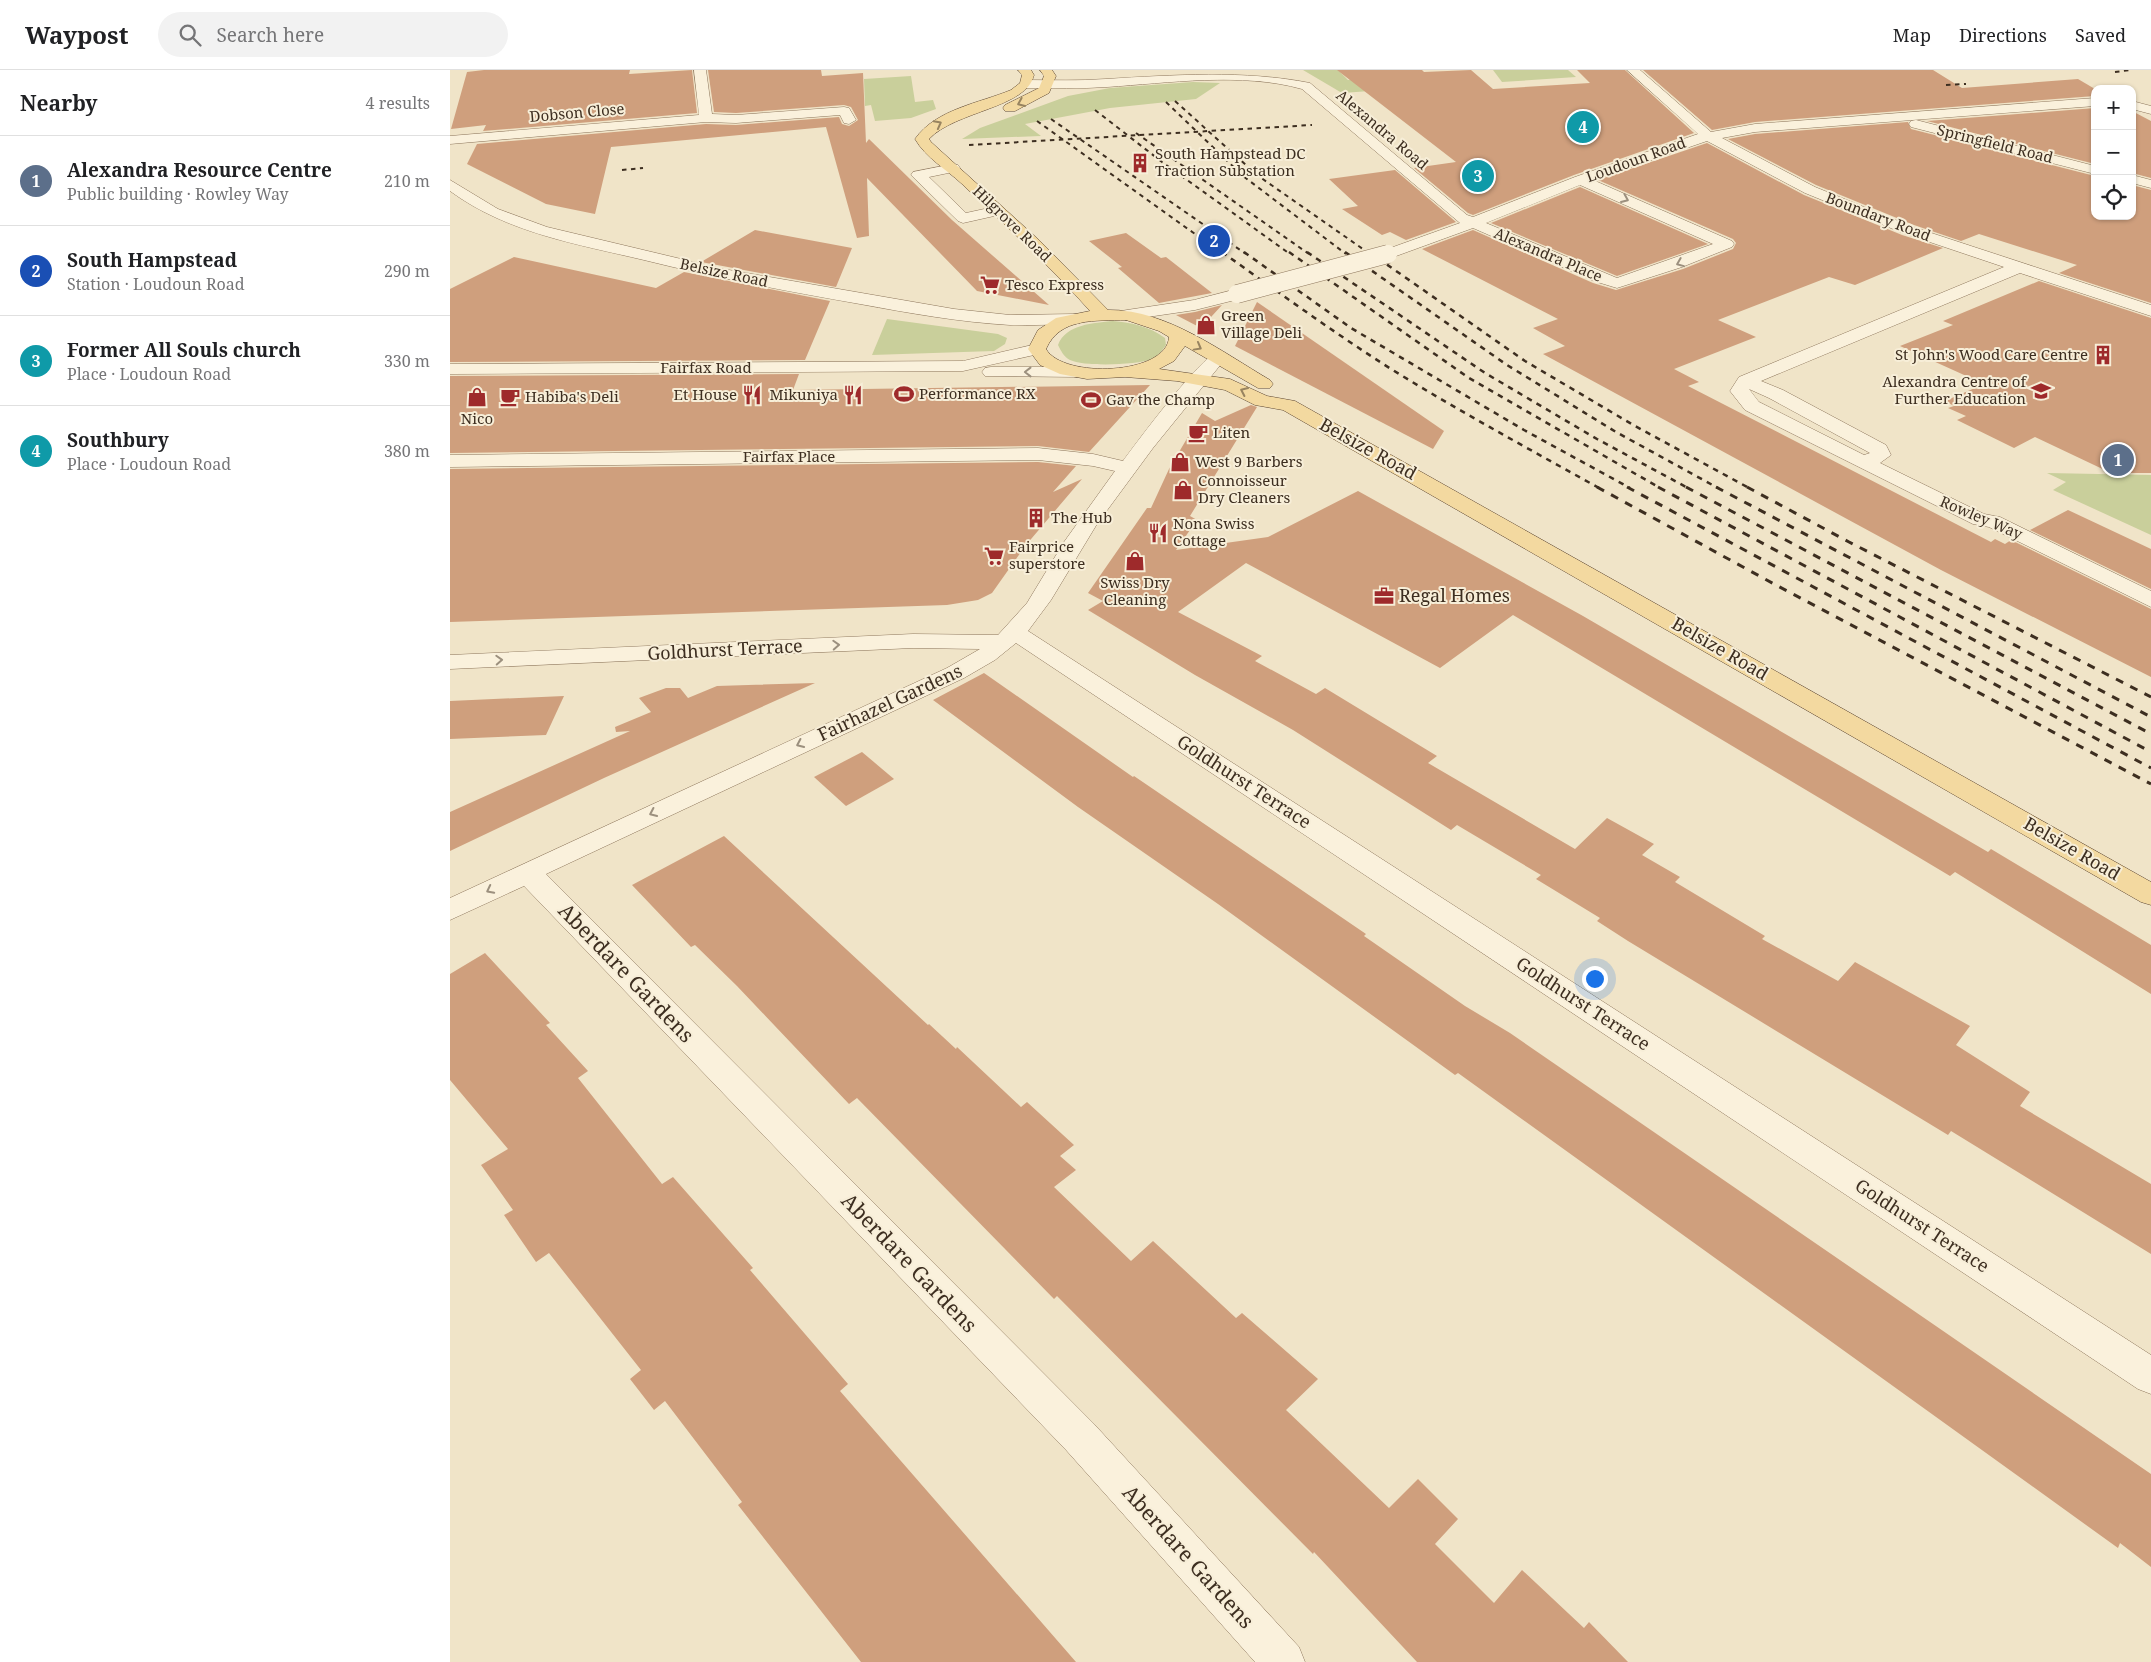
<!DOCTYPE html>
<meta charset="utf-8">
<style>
body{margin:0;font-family:"Noto Serif",serif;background:#f2f2f2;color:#202124}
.controls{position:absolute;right:15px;top:15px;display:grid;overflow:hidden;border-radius:10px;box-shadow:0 1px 4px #0004}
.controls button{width:45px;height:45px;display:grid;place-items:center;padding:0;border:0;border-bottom:1px solid #e0e0e0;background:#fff;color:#202124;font:25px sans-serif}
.you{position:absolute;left:1144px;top:908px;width:18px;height:18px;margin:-12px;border:4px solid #fff;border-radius:50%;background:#1a73e8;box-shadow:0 0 0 8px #1a73e833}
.badge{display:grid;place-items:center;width:32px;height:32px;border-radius:50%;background:#0b8043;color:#fff;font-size:16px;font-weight:700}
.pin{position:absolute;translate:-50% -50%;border:2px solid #fff;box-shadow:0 1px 5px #0006}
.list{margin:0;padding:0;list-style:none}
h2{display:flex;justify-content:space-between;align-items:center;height:65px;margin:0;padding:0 20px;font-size:21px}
h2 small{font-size:16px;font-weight:400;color:#757577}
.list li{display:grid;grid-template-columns:32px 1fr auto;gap:15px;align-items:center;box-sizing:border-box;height:90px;padding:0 20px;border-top:1px solid #e0e0e0}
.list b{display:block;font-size:19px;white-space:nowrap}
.list p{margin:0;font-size:16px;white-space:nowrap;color:#757577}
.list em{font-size:16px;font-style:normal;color:#757577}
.icon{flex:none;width:28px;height:28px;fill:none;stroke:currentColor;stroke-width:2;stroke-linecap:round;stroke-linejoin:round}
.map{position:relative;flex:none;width:1701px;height:1592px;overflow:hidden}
header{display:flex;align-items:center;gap:30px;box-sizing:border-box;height:70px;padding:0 25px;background:#fff;border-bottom:1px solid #e0e0e0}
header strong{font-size:24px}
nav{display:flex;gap:28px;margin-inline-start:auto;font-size:18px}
.search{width:350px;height:45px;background:#f2f2f2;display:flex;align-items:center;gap:12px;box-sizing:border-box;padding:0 18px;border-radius:28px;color:#757577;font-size:19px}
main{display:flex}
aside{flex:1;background:#fff}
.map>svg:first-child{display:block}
.green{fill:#c9cf9b}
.building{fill:#cf9f7d}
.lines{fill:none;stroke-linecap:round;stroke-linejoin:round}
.minor-casing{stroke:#8d765c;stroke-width:1}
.major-casing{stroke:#5b4430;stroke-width:1}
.minor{fill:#faf1dc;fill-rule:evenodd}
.major{fill:#f3d9a0;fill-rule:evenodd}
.rail-far2{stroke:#3d2e20;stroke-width:2;stroke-dasharray:4.5 4.5;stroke-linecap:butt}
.rail-far1{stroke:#3d2e20;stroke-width:2.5;stroke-dasharray:5.5 5.5;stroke-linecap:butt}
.rail{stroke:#3d2e20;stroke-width:3;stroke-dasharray:8 8;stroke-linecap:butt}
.minor-bridge-casing{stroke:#8d765c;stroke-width:19;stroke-linecap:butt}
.minor-bridge{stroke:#faf1dc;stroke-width:18}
.oneway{stroke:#988460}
.oneway2{stroke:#9c907e}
.labels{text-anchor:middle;stroke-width:4;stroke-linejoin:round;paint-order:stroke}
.far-street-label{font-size:15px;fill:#3d2e20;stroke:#f7eed8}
.far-poi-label{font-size:15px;fill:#3d2e20;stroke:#f7eed8;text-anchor:start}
.street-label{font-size:18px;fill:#3d2e20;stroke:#f7eed8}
.poi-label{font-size:18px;fill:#3d2e20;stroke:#f7eed8;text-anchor:start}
.near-street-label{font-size:21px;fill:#3d2e20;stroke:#f7eed8}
</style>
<header>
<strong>Waypost</strong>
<div class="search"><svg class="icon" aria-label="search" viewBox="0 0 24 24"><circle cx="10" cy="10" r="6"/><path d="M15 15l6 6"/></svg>Search here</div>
<nav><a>Map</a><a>Directions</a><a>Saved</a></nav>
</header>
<main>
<aside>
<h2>Nearby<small>4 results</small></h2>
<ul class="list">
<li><span class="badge" style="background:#5c6f8a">1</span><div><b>Alexandra Resource Centre</b><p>Public building · Rowley Way</p></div><em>210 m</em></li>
<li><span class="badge" style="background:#1a4fb4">2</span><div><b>South Hampstead</b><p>Station · Loudoun Road</p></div><em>290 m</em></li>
<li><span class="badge" style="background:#0f9aa8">3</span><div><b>Former All Souls church</b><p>Place · Loudoun Road</p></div><em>330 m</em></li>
<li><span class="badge" style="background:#0f9aa8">4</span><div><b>Southbury</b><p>Place · Loudoun Road</p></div><em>380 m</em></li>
</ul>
</aside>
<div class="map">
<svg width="1701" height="1592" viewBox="0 0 1701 1592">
<rect width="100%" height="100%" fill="#f0e4c8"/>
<g class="green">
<polygon points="853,0 888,0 898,10 965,5 1032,13 892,23"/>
<polygon points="1043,0 1118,0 1126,7 1052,12"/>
<polygon points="461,6 465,32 483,30 486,39 461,48 425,51 421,35 415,36 414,9"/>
<polygon points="743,12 770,13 746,29 660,38 575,54 591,66 512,69 530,58 618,26 660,18"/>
<polygon points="437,249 548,264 557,268 555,274 544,281 422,285"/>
<path d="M663 251C682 253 699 256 715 268L716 275C712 281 708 286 702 289 687 295 635 297 620 290 614 287 611 281 608 275 616 254 644 253 663 251Z"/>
<polygon points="1597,403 1701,405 1701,465 1603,420 1616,412"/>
</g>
<g class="building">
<polygon points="34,0 180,0 179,4 242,0 247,43 33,61 36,55 1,59 17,2"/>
<polygon points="258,0 371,0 372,6 413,3 416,73 419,69 502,150 599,235 527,221 417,108 419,166 407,168 376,57 161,77 145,144 96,134 17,94 27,74 256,54 286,55 389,47 392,54 399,56 408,50 401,37 394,35 286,43 264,42"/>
<polygon points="887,0 972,0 974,2 1021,0 1043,19 1140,13 1127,0 1175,0 1244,63 1124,105 1023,145 1018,143 964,98 1006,92"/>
<polygon points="1193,0 1483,0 1512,18 1628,9 1645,19 1645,26 1305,52 1262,60"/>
<polygon points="1645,38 1645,94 1477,51"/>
<polygon points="1682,41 1701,51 1701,108 1682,103"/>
<polygon points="1458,52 1461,59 1645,106 1645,146 1682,146 1682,115 1701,120 1701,233 1609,203 1627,195 1529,164 1511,171 1464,155 1366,115 1278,69 1305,64"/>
<polygon points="1257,73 1354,125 1452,165 1493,178 1405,215 1379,207 1268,250 1306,267 1224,299 1249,312 1238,316 1541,472 1545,469 1555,474 1561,470 1701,539 1701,607 1491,500 1093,284 1115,276 1083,258 1108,249 972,179 1023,160 1143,213 1166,220 1233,199 1283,179 1286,173 1283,169 1148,110"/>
<polygon points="945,100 1006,152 956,170 940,162 932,165 892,139 908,136 879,109"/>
<polygon points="1130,117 1258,174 1167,206 1041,153"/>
<polygon points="305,160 402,178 386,217 251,192"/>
<polygon points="676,163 711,188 716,187 762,223 709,233 668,198 672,197 639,171"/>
<polygon points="64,187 206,218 234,202 380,231 355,290 0,292 0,219"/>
<polygon points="1589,211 1701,248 1701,403 1661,403 1585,367 1564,378 1507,350 1516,346 1498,338 1504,336 1495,331 1534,314 1450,276 1503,255 1493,251"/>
<polygon points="807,232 994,361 983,379 785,276"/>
<polygon points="772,235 751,258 726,245 745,242"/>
<polygon points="349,304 343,320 700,315 639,382 588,376 0,383 0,306"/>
<polygon points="801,335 807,337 740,446 747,450 726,480 818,467 908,421 1133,546 1538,782 1541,779 1701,875 1701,924 1505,802 1500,806 1063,545 990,598 796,493 728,542 812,586 805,591 866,624 875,618 987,686 978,693 1125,779 1157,748 1204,774 1192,785 1230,807 1225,812 1315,866 1312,869 1388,911 1405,892 1520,956 1506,975 1580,1022 1570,1036 1701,1114 1701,1184 1501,1061 1498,1065 1178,871 1147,851 1150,848 1086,809 1091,805 1007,755 1001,760 843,660 745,605 638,540 653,531 638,523 697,438 701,438 719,399 752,343 765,351"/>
<polygon points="588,392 626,396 603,422 632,409 576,475 542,523 528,530 497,535 0,552 0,399"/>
<polygon points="1618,440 1701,479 1701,519 1580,460"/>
<polygon points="534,603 683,707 684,706 916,864 914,866 1015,936 1060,963 1701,1404 1701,1497 1670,1473 1668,1478 1008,1003 1005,1005 768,834 628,737 483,630"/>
<polygon points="365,613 154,708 0,781 0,742 180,661 166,662 165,657 201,642 189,628 216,618 230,618 238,628 267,616"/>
<polygon points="114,626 96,665 0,669 0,631"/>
<polygon points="412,682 444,709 396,736 364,707"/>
<polygon points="274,766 478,955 479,954 506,979 507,977 571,1037 577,1032 624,1075 610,1086 626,1100 604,1117 681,1191 703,1171 786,1248 792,1243 868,1309 836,1340 939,1438 968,1409 1008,1449 985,1474 1044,1533 1072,1500 1134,1558 1139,1552 1178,1592 967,1592 864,1482 863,1484 607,1226 604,1229 407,1028 399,1034 287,916 245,875 241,877 182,815"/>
<polygon points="35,883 100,953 96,955 138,1001 128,1008 212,1114 223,1107 303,1198 300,1200 398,1314 390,1321 626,1592 411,1592 288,1435 292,1432 215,1331 204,1340 180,1309 191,1300 99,1183 86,1192 54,1145 63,1140 31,1095 58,1079 0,1010 0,904"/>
</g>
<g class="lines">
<defs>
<g id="minor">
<polygon points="244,0 256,0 262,44 286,45 394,37 399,38 406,50 399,54 394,53 390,45 286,53 256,52 0,74 0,66 249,45"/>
<path d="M1177 0H1190L1261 62 1305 54 1645 28V36L1305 62 1272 68 1365 117 1463 157 1701 235V246L1570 203 1311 311 1333 320 1436 375 1441 385 1430 393 1534 444 1550 447 1701 521V537L1539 457 1523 454 1295 340 1280 321 1289 307 1554 197 1453 163 1355 123 1257 71 1143 110 1282 171 1284 174 1282 177 1232 197 1167 218 1144 211 1023 158 938 189 930 184 932 181 1010 153 852 19C792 2 718 13 657 17 630 19 603 18 576 18L570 14 576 10C603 10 629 11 656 9 723 5 795 0 860 13L1017 145 1023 147 1125 107 1248 64ZM1130 115 1263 174 1167 208 1036 153ZM1299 319 1319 328 1420 383 1414 385 1309 332Z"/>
<polygon points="1682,31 1701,36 1701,44 1682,39"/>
<polygon points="1466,50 1645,96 1645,104 1461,57 1459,54 1461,51"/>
<polygon points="503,94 508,95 510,98 508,101 479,107 516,143 548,136 556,141 553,144 513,153 508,151 461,105 463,102"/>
<polygon points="1682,105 1701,110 1701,118 1682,113"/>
<path d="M0 110 48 139 97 157 273 199 504 239 560 245 624 244 630 245 633 249 630 253 624 254C603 254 581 256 560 255 509 252 459 243 410 234 337 221 266 208 194 190 127 174 57 163 0 121Z"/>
<polygon points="787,219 793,220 795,224 793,228 745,240 677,250 671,249 668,245 671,241 677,240 744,230"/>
<polygon points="587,274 593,275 596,279 593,283 513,301 0,304 0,294 513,291"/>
<path d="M767 283 773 284 776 288 703 378 647 454 601 530 578 561 1701 1285V1324L1688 1319 566 573 545 590 514 608 96 804 644 1354 849 1577 855 1592H805L616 1380 74 816 0 850V828L497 598 530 579 463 578 0 599V585L463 564 548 565 577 533 614 472 665 401 643 396 588 390 0 397V385L588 378 643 384 673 391C687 372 750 287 767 283Z"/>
<polygon points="541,297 627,297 633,298 636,302 633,306 627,307 535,306 532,302 535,298"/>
</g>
<g id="major">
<path d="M568 0H581L584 5C577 38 505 41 479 69L481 72 589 170 658 240C716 239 772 282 820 310L823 314 820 318H808L735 276 724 291 709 299 780 309 817 326 845 331 1701 812V835L1691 832 833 340 805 335 775 320 727 311 675 307 637 309 610 304 590 295 578 279 588 260 606 248 640 241C600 196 555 155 512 114 496 99 476 88 465 69 486 39 530 33 561 20L570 13 572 5ZM676 250 709 261 719 267C717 305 613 309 596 279 610 247 646 251 676 250Z"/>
<polygon points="590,0 602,0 606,6 599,23 565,41 555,41 553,38 555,35 589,18 594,6"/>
</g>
</defs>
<use href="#minor" class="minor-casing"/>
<use href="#major" class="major-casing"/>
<use href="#minor" class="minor"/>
<use href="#major" class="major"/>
<g class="rail-far2">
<polyline points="1665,2 1680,0"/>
<polyline points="1496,15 1516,14"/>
<polyline points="725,31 807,105 920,184"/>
<polyline points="716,32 793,106 896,184"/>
<polyline points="645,40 712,92 840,184"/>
<polyline points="601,49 796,184"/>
<polyline points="587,51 773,184"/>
<polyline points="686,63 859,184"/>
<polyline points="519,75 862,55"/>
<polyline points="172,100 193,98"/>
</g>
<g class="rail-far1">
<path d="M772 182C828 222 883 262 941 299 1009 341 1079 379 1149 418"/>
<polyline points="794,182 901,258 1074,360 1180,418"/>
<polyline points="839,182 1019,308 1210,418"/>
<polyline points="857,182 1035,303 1147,369 1238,418"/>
<polyline points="895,182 1057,295 1166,362 1268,418"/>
<polyline points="919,182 1075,291 1185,356 1299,418"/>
</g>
<g class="rail">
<polyline points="1147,417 1324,514 1701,714"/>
<polyline points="1177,417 1701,698"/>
<polyline points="1208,417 1701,682"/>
<polyline points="1236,417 1701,664"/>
<polyline points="1266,417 1701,647"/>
<polyline points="1297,417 1399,472 1701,627"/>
</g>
<defs>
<polyline id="minor-bridge" points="787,224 938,184"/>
</defs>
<use href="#minor-bridge" class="minor-bridge-casing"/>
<use href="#minor-bridge" class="minor-bridge"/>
</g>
<defs><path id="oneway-chevron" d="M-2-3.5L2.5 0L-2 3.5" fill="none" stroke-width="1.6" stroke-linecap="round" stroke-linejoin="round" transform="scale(1.25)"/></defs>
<g class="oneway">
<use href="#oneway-chevron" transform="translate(571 33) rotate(157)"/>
<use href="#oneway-chevron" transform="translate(488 54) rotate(-28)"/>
<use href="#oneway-chevron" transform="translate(748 277) rotate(29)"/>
<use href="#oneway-chevron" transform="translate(794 321) rotate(-155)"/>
</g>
<g class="oneway2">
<use href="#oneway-chevron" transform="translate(1175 129) rotate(23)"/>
<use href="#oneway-chevron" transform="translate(1230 193) rotate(158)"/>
<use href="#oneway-chevron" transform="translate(578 302) rotate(180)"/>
<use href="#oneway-chevron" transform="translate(386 575) rotate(-3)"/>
<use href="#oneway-chevron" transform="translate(49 590) rotate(-3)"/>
<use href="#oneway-chevron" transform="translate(350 674) rotate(155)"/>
<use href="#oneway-chevron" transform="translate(203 743) rotate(155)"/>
<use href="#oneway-chevron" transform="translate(40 820) rotate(153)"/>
</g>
<defs>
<symbol id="building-bare" viewBox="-9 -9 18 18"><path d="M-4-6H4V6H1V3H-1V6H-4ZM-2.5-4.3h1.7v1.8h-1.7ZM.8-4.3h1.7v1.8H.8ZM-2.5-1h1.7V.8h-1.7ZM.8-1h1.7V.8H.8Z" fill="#9e2a2b" stroke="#f7eed8" stroke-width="2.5" paint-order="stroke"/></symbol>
<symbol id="supermarket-bare" viewBox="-9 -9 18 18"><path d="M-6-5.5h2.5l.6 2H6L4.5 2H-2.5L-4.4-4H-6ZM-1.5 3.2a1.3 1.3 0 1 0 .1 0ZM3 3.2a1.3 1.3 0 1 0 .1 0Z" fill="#9e2a2b" stroke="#f7eed8" stroke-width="2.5" paint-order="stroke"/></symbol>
<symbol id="shop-bare" viewBox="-9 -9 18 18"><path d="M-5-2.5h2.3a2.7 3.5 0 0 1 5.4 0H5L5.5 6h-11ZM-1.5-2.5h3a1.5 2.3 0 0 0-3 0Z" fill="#9e2a2b" stroke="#f7eed8" stroke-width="2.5" paint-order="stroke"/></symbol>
<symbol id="school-bare" viewBox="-9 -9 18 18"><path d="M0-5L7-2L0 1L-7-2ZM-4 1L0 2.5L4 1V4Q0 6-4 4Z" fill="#9e2a2b" stroke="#f7eed8" stroke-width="2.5" paint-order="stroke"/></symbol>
<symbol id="stadium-bare" viewBox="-9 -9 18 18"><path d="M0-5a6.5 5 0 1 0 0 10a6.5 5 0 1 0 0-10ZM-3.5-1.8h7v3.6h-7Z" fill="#9e2a2b" stroke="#f7eed8" stroke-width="2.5" paint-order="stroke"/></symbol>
<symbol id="restaurant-bare" viewBox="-9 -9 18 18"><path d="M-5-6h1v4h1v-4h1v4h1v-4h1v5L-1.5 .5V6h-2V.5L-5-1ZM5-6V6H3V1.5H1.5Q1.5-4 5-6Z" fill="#9e2a2b" stroke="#f7eed8" stroke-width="2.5" paint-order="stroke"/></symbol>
<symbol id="cafe-bare" viewBox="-9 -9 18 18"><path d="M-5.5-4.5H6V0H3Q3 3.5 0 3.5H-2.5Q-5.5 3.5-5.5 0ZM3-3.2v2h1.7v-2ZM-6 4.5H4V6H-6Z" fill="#9e2a2b" stroke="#f7eed8" stroke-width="2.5" paint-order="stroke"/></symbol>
<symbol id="office-bare" viewBox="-9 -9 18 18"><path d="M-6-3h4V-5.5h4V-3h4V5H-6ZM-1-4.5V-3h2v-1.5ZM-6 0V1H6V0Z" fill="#9e2a2b" stroke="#f7eed8" stroke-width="2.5" paint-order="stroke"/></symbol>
</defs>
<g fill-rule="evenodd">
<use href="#building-bare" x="676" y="79" width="28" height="28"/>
<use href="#supermarket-bare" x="526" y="201" width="28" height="28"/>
<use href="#shop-bare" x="742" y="241" width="28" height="28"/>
<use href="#building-bare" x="1639" y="271" width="28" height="28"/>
<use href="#school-bare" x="1577" y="307" width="28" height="28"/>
<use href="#stadium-bare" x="440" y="310" width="28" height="28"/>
<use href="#restaurant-bare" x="288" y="311" width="28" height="28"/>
<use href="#restaurant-bare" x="389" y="311" width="28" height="28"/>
<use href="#shop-bare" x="13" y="313" width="28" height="28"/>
<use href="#cafe-bare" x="46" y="313" width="28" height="28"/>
<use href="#stadium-bare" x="627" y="316" width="28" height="28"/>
<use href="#cafe-bare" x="734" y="349" width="28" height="28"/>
<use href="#shop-bare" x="716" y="378" width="28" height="28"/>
<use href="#shop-bare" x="719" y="406" width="28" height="28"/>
<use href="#building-bare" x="572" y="434" width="28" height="28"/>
<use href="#restaurant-bare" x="694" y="449" width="28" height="28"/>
<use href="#supermarket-bare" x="530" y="472" width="28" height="28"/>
<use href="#shop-bare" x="671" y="477" width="28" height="28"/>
<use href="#office-bare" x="920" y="512" width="28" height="28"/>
</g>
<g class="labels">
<g class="far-street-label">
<text transform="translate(127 43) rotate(-5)" y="5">Dobson Close</text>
<text transform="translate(932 60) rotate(40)" y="5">Alexandra Road</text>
<text transform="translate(1545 74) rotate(14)" y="5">Springfield Road</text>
<text transform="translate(1186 90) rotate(-20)" y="5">Loudoun Road</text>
<text transform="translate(1428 147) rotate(21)" y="5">Boundary Road</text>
<text transform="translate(562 154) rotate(44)" y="5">Hilgrove Road</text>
<text transform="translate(1098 185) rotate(23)" y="5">Alexandra Place</text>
<text transform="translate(274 203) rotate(12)" y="5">Belsize Road</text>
<text x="256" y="303">Fairfax Road</text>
<text x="339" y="392">Fairfax Place</text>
<text transform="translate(1531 448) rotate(23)" y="5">Rowley Way</text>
</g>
<g class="far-poi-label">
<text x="705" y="89">South Hampstead DC<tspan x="705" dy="17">Traction Substation</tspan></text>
<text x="555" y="220">Tesco Express</text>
<text x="771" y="251">Green<tspan x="771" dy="17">Village Deli</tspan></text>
<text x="1638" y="290" text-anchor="end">St John's Wood Care Centre</text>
<text x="1576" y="317" text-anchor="end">Alexandra Centre of<tspan x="1576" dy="17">Further Education</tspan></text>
<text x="469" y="329">Performance RX</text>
<text x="287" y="330" text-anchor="end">Et House</text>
<text x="388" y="330" text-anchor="end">Mikuniya</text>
<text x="75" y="332">Habiba's Deli</text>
<text x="656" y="335">Gav the Champ</text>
<text x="27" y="354" text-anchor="middle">Nico</text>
<text x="763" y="368">Liten</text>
<text x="745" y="397">West 9 Barbers</text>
<text x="748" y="416">Connoisseur<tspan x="748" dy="17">Dry Cleaners</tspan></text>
<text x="601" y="453">The Hub</text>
<text x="723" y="459">Nona Swiss<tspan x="723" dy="17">Cottage</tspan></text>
<text x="559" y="482">Fairprice<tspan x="559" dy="17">superstore</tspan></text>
<text x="685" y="518" text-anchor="middle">Swiss Dry<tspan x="685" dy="17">Cleaning</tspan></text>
</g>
<g class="street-label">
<text transform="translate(918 379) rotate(29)" y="6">Belsize Road</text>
<text transform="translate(1270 579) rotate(30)" y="6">Belsize Road</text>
<text transform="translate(275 580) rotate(-3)" y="6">Goldhurst Terrace</text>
<text transform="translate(440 633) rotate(-25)" y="6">Fairhazel Gardens</text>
<text transform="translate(794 712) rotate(33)" y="6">Goldhurst Terrace</text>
<text transform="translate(1622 779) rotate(30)" y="6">Belsize Road</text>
<text transform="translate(1133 934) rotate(33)" y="6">Goldhurst Terrace</text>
<text transform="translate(1472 1156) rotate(33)" y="6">Goldhurst Terrace</text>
</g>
<g class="poi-label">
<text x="949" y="532">Regal Homes</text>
</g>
<g class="near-street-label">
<text transform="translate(176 903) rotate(46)" y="7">Aberdare Gardens</text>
<text transform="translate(459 1193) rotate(46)" y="7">Aberdare Gardens</text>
<text transform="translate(738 1487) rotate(48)" y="7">Aberdare Gardens</text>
</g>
</g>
</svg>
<div class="controls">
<button>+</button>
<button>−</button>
<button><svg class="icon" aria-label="locate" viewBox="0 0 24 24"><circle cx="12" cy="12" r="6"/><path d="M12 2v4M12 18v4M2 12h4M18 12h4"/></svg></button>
</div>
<div class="you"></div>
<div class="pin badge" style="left:1668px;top:390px;background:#5c6f8a">1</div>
<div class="pin badge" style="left:764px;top:171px;background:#1a4fb4">2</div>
<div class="pin badge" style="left:1028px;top:106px;background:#0f9aa8">3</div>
<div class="pin badge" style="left:1133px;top:57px;background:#0f9aa8">4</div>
</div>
</main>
